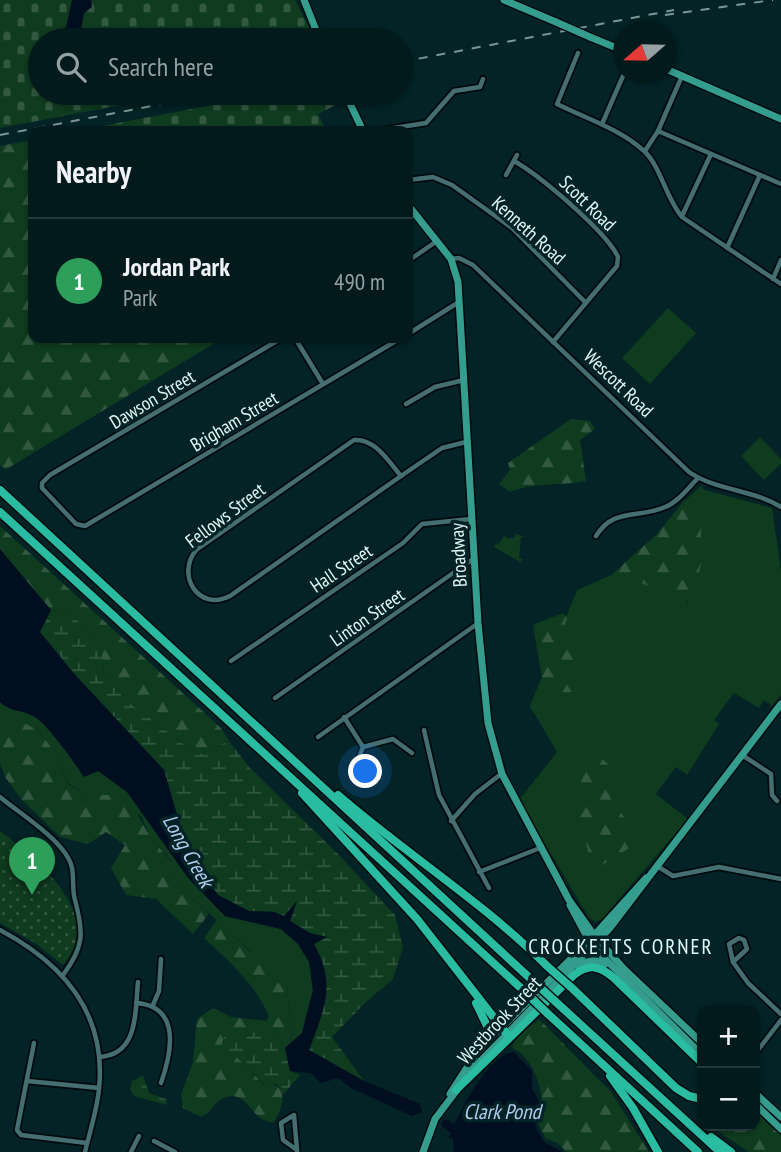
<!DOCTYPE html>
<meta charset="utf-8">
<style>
body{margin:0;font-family:"PT Sans Narrow",sans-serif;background:#102729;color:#f1f3f6}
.controls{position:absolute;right:21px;bottom:21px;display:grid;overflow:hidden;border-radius:14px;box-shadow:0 2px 5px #0004}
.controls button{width:63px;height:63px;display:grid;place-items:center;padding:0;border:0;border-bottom:2px solid #23383b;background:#021a1c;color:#f1f3f6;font:35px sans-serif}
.compass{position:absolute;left:613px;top:21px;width:63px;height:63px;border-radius:50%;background:#021a1c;box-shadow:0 2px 5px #0004;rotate:250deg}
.you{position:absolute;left:366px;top:772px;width:24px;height:24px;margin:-18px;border:5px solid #fff;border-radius:50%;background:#1a73e8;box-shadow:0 0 0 10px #1a73e833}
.badge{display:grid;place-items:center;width:46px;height:46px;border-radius:50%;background:#f38af2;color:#fff;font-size:23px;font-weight:700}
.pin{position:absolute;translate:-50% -58px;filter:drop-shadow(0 2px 4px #0008)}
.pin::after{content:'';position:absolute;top:37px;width:24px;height:21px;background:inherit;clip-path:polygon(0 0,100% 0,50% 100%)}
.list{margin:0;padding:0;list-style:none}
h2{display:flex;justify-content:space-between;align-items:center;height:91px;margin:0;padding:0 28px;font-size:30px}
h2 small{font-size:23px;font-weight:400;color:#96a1a3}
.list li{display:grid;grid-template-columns:46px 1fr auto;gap:21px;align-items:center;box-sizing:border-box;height:126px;padding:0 28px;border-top:2px solid #23383b}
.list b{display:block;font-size:26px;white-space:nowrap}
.list p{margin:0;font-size:23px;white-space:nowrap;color:#96a1a3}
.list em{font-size:23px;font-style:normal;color:#96a1a3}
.icon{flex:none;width:38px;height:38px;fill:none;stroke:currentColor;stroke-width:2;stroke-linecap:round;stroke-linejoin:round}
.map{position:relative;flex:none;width:781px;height:1152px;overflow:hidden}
.search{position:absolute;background:#021a1c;box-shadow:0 2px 5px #0004;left:28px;top:28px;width:385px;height:77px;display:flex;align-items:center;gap:18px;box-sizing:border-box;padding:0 24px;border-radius:38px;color:#96a1a3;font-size:26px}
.panel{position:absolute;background:#021a1c;box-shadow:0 2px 5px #0004;left:28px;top:126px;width:385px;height:217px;border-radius:14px}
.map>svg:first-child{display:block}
.green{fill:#0f3b1f}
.forest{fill:url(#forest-firs)}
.wetland{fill:url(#wetland-marsh)}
.cemetery{fill:url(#cemetery-stones)}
.park{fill:url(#park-dots)}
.water{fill:#010e20}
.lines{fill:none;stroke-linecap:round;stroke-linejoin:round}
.river{stroke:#010e20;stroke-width:9}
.street-casing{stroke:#000b0d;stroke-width:8}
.primary-casing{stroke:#000b0d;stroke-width:10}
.highway-casing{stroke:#000b0d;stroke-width:11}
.street{stroke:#456e71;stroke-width:4.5}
.primary{stroke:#359d8e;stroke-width:7}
.highway{stroke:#2abca1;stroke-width:8}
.rail{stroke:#7c9698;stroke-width:2;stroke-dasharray:9 9;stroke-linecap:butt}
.primary-bridge-casing{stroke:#000b0d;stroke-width:10;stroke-linecap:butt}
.highway-bridge-casing{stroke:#000b0d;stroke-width:11;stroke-linecap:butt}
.primary-bridge{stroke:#359d8e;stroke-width:7}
.highway-bridge{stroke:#2abca1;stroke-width:8}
.labels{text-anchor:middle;stroke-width:7;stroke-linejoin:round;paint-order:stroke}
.street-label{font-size:19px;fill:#e1f7f8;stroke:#032326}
.water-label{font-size:21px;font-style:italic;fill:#b1ceef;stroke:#032326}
.neighbourhood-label{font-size:21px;letter-spacing:2px;fill:#e1f7f8;stroke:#032326}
</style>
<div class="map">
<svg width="781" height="1152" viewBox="0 0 781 1152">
<defs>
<pattern id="forest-firs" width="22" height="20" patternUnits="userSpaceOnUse" patternTransform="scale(1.75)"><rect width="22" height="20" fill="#0f3b1f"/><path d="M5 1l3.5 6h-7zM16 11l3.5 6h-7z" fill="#325840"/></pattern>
<pattern id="wetland-marsh" width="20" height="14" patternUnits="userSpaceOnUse" patternTransform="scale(1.75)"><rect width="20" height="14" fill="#0f3b1f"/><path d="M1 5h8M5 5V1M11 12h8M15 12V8" fill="none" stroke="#325840"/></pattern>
<pattern id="cemetery-stones" width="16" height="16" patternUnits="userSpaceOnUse" patternTransform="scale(1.75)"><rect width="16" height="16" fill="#0f3b1f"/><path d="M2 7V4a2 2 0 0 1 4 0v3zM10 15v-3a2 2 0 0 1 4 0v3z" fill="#325840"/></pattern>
<pattern id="park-dots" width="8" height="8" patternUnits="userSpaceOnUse" patternTransform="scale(1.75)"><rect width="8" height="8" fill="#0f3b1f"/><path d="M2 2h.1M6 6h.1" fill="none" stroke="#325840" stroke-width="1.8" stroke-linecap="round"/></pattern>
</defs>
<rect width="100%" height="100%" fill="#032326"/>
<g class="green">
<polygon points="668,308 696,333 650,384 622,358"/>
<polygon points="760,437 781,459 781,464 764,480 741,456"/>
<polygon points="703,484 702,488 705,490 772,508 781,570 781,695 772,706 764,700 759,708 734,693 714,720 719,724 687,775 676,767 656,794 688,819 602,919 595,922 589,918 519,800 557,752 530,706 577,590 611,575 624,575 688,602 701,522 682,503"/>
<polygon points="516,534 525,537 521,537 519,558 523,559 520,562 494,547 497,542 497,546 505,535 506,538 514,538"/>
<path d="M0 702C10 712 24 710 35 717 48 725 75 763 83 776L98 770 127 792 189 879 225 916 281 929 298 944 309 961 313 990 302 1033 292 1042 287 987 269 976 251 951 183 890 171 873V861L149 835 141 816 87 796 68 783 57 754 36 729 0 712Z"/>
</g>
<g class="forest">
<polygon points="33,140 33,338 223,338 5,470 0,465 0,146"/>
<path d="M571 419 590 421 595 429 580 440 586 481C559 486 534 482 510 492L499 484 510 470 508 463Z"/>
<polygon points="682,503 701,522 701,564 693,599 683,602 624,575 611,575 657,534"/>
<polygon points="0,526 221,728 229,741 198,755 132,705 104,673 101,650 74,616 51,610 0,550"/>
<polygon points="563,613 567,618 564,629 579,668 581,687 572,692 549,693 532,711 530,706 542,678 533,625"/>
<polygon points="0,711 36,729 57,754 68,784 87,796 126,794 149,835 171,862 171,873 183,890 209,914 193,934 156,899 126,895 111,868 125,845 106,832 88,844 60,837 21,799 5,777 0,764"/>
<polygon points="594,752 608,764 609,777 620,811 636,834 634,845 593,871 574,796 585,773 589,753"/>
<path d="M217 920 262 962 269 976 287 987 292 1042 270 1034 238 1058 265 1086 270 1082C290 1090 282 1109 273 1123 268 1121 262 1120 258 1116 248 1107 240 1089 222 1099 213 1104 211 1113 201 1117L183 1108 181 1095 193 1062 197 1019 213 1008 231 1017 267 1021 269 1016C255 984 230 962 204 938Z"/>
<path d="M539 1019 611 1092 649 1152H566L558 1143 546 1139 538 1124C549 1103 535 1056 512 1048L516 1038Z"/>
<polygon points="755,1109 781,1135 781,1152 749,1152 710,1126 755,1126"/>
</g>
<g class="wetland">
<path d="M0 549 51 610 74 616 101 650 104 673 132 705 198 755 229 741 250 768 336 852 395 915 403 947 393 979 366 1002 332 1037 364 1081 309 1050C322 1018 333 975 314 944L326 937 310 933 290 921 296 903 284 916 274 912 249 911 232 903 218 895 204 876 184 839 164 770 76 676 40 632Z"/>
<polygon points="237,1031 270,1034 292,1042 285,1048 290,1071 300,1075 283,1095 278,1085 270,1082 266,1086 238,1058 224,1057 222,1043 226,1032"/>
<polygon points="143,1075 149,1093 166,1099 167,1105 134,1096 130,1089 132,1081"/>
</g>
<g class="cemetery">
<polygon points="0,0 295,0 315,39 40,40 40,93 185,93 0,128"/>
<polygon points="276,93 336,93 340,103 318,114 326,131 76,131"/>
</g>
<path class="park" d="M0 831C35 858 108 915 63 965L35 943 0 923Z"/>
<g class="water">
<polygon points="72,0 91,0 92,7 84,13 81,29 75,40 58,40 57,35 66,27"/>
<path d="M0 549 51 610 40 632 76 676 164 770 184 839 204 876 218 895 249 911 274 912 284 916 297 901 290 921 310 933 327 937 314 944C337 985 324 1009 309 1050L364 1081 420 1104 422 1112 412 1116 351 1088 338 1078 321 1083 311 1073 290 1071 285 1048 302 1033 313 990 309 962 298 944 281 929 225 916 189 879 127 792 98 771 84 777C75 763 48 725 35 717 24 710 10 712 0 702Z"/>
<path d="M514 1052 532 1071V1088L542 1108 535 1126 544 1142 562 1152H454L453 1139 449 1138C457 1116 487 1054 514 1052Z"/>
</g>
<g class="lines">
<polyline class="river" points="446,1124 452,1128"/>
<defs>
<g id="street">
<path d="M578 53 557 104C585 118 620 129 644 151 660 165 666 198 682 217L781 284"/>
<polyline points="602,124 623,76"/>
<polyline points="375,131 426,123 454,91 480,87 483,79"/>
<polyline points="658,131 781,184"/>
<polyline points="645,151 658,131 682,76"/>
<path d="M514 161C539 175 606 231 618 257L617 266 553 342"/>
<polyline points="506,175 517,155"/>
<polyline points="408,180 433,177 452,185 512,228 586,303"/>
<polyline points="682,216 711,154"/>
<polyline points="727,248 760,175"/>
<path d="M451 259 459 258 473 265 689 472C717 491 752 489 781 507"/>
<polyline points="408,261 437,241"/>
<polyline points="773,279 781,260"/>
<polyline points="408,334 459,302"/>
<polyline points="282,338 50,475 42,483 42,488 76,524 85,526 401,338"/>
<polyline points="295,338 323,384"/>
<polyline points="406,404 435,387 464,380"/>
<path d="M354 440C375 438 389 462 401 476L230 596C198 612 176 575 196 550Z"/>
<polyline points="401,476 442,448 466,442"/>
<path d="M596 536C614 507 638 519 665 507 678 502 688 488 698 478"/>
<polyline points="231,661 403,543 422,524 471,519"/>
<polyline points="275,698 473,559"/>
<polyline points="344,717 363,747 358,760"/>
<polyline points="424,730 439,795 489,888"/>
<polyline points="318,737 477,624"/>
<polyline points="363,747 393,739 412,753"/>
<polyline points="742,755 771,774 772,795 777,801"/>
<path d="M0 797C20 814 67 842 72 868 74 878 72 890 75 900 84 933 84 947 63 975"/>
<polyline points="451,821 475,794 501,774"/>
<polyline points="657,866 673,876 719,867 781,879"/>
<polyline points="479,872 540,848"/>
<path d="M0 930C62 963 107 1012 99 1089 97 1110 90 1131 85 1152"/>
<polygon points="739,938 744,940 747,949 733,962 729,944"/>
<polyline points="733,962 748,983 781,1014"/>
<path d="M136 1003C181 1006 172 1052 161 1083"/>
<polyline points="153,1005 159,991 161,959"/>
<polyline points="34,1043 17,1130 21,1135 87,1143"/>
<polyline points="755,1054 781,1020"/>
<path d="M99 1057C139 1055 135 1011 138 982"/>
<polyline points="27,1081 99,1088"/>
<polyline points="154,1141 175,1152"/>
<polyline points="297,1150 283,1140 281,1123 294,1115 297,1150 297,1152"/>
<polyline points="131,1152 139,1136"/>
</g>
<g id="primary">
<polyline points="304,0 320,40"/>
<polyline points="504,0 556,22"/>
<polyline points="590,37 624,51"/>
<polyline points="666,69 781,119"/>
<polyline points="345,93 363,131"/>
<polyline points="408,205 451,259 458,282 478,623 488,723 502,774 569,900 594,935 624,969 702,1043"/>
<polyline points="570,905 592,946 702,1055"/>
<polyline points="576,965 594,960 605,964"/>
<polyline points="471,1071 609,929 781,704"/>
<polyline points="755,1093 781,1117"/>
<polyline points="450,1094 477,1052 588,942 646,878"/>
<polyline points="755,1104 781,1129"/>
<polyline points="423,1152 435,1119 460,1086"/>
</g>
<g id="highway">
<polyline points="0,490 533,981"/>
<polyline points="0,512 523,990"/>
<polyline points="302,793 417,919 506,1033"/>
<path d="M338 795C406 854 483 902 547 966"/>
<polyline points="573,989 676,1088 689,1096 702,1099"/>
<polyline points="476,1003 488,1028 482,1046"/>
<polyline points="557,1003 720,1152"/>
<polyline points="547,1013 698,1152"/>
<polyline points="610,1076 633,1108 658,1152"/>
<path d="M456 1090 574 975C589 963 600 966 614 978L702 1063"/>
<polyline points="711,1137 731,1152"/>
</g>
</defs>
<use href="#street" class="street-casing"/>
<use href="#primary" class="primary-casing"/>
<use href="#highway" class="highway-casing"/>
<use href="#street" class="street"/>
<use href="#primary" class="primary"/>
<use href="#highway" class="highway"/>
<g class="rail">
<polyline points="665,15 773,0"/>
<polyline points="401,62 674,10"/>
<polyline points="210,98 241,93"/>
<polyline points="0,135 220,93"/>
</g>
<defs>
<polyline id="primary-bridge" points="556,22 590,37"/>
<g id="highway-bridge">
<polyline points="547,966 573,989"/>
<polyline points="533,981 557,1003"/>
<polyline points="523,990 547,1013"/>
</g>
</defs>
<use href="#primary-bridge" class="primary-bridge-casing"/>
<use href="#highway-bridge" class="highway-bridge-casing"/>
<use href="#primary-bridge" class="primary-bridge"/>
<use href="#highway-bridge" class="highway-bridge"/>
</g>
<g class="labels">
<g class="street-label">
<text transform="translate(588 203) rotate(44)" y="7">Scott Road</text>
<text transform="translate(529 230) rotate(42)" y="7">Kenneth Road</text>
<text transform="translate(619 383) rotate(44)" y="7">Wescott Road</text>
<text transform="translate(152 399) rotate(-31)" y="7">Dawson Street</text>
<text transform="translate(234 421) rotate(-31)" y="7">Brigham Street</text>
<text transform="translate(225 515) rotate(-37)" y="7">Fellows Street</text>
<text transform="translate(458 555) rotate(-93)" y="7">Broadway</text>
<text transform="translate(341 568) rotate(-34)" y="7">Hall Street</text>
<text transform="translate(367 617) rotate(-35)" y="7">Linton Street</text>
<text transform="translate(499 1020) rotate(-47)" y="7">Westbrook Street</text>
</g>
<g class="water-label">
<text transform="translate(188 851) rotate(60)" y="7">Long Creek</text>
<text x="502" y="1119">Clark Pond</text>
</g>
<g class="neighbourhood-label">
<text x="621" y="954">CROCKETTS CORNER</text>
</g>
</g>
</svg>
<div class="controls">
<button>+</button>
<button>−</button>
</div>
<svg class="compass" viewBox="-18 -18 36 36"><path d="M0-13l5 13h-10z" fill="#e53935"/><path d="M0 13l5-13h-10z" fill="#96a1a3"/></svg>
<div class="you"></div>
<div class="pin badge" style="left:32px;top:895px;background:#2e9e5b">1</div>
<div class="search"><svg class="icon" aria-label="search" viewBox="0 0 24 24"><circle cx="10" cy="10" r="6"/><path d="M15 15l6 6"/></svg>Search here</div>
<section class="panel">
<h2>Nearby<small></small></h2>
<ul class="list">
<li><span class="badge" style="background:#2e9e5b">1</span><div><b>Jordan Park</b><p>Park</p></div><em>490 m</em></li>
</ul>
</section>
</div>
